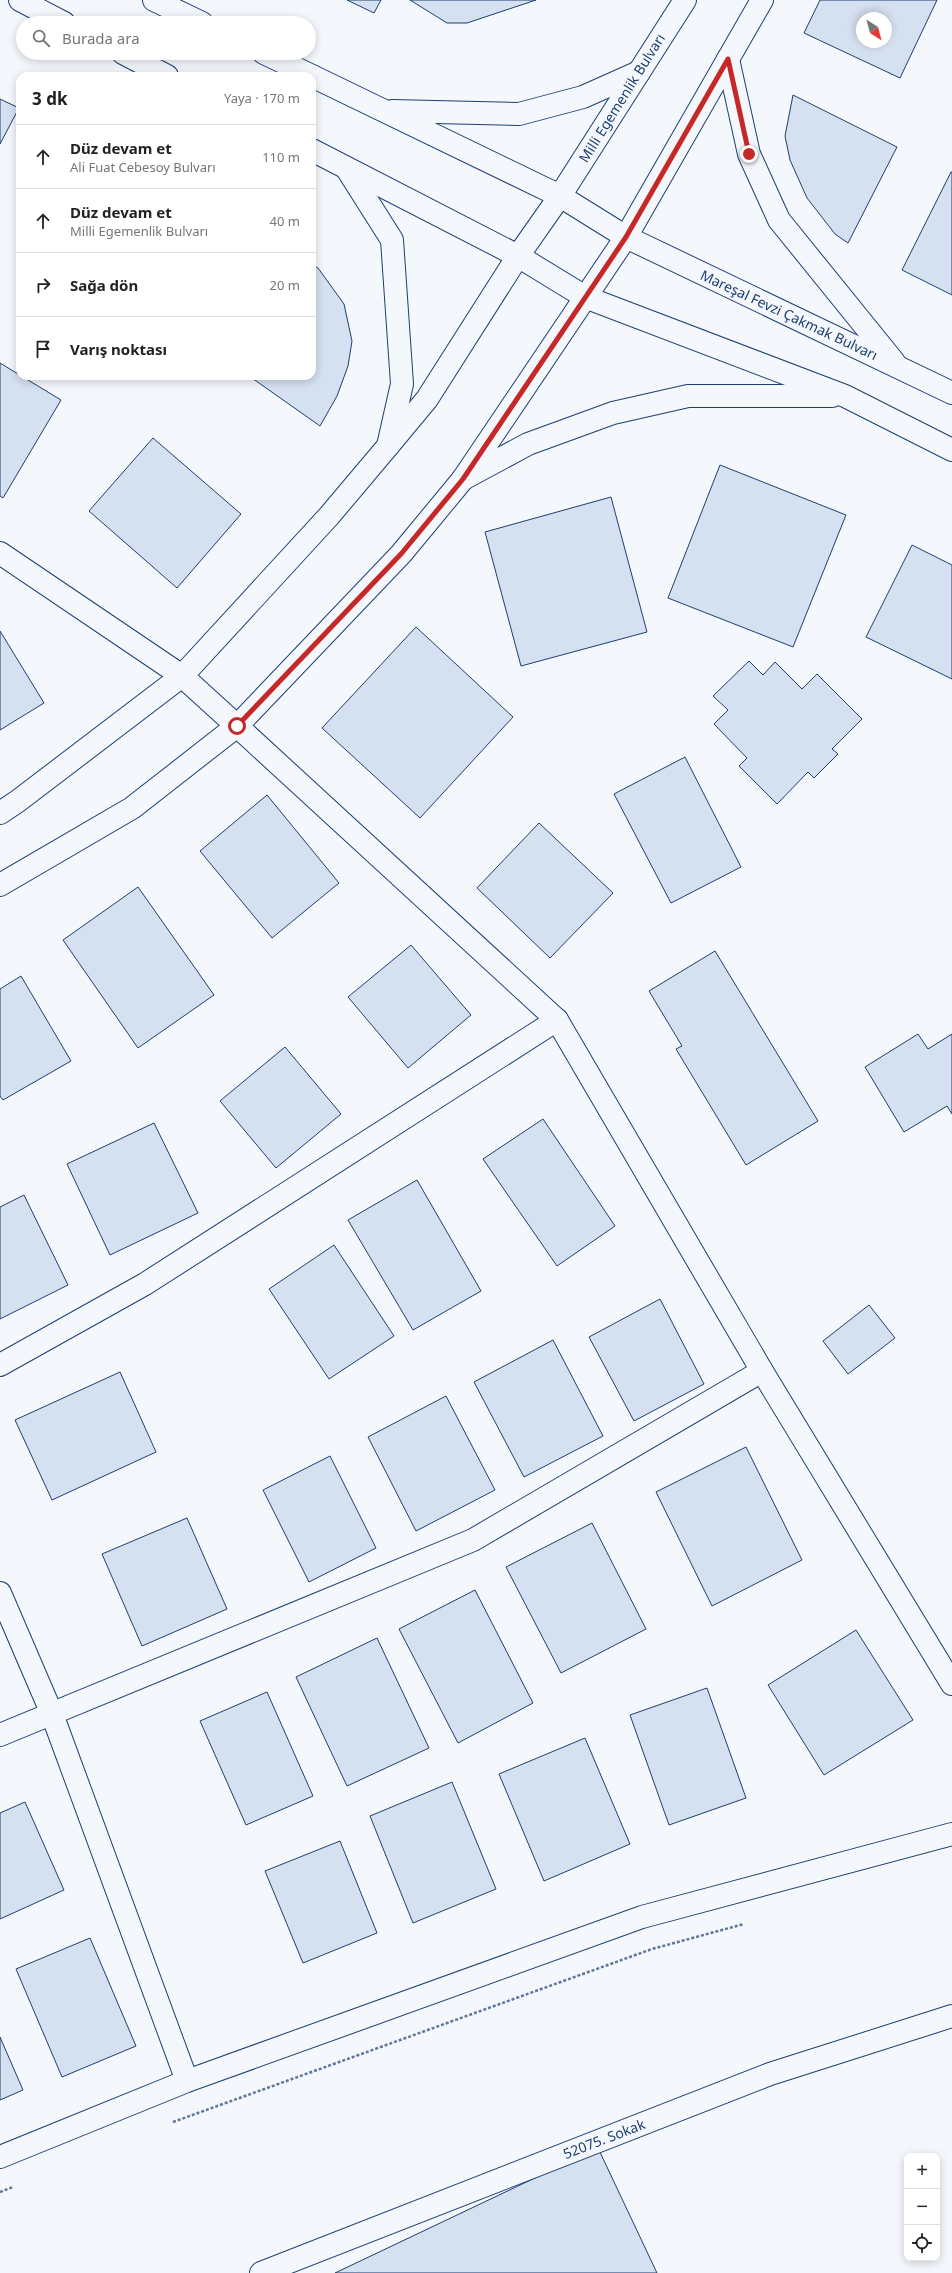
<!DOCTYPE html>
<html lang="tr">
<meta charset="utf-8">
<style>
body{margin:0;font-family:"Noto Sans",sans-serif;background:#f2f2f2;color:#222}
.controls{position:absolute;right:12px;bottom:12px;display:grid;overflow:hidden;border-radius:8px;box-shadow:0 2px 10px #0003}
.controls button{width:36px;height:36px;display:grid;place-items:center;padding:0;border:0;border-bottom:1px solid #e0e0e0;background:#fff;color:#222;font:20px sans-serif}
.compass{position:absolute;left:856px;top:12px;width:36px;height:36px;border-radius:50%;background:#fff;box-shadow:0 2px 10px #0003;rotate:144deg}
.stop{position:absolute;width:12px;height:12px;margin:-9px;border:3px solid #c62828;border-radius:50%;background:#fff}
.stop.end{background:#c62828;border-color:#fff;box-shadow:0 1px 4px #0008}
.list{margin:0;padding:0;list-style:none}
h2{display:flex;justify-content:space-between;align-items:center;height:52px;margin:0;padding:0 16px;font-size:17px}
h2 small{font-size:13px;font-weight:400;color:#767676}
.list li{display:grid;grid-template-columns:26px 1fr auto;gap:12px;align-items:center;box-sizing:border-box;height:64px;padding:0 16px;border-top:1px solid #e0e0e0}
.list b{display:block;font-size:15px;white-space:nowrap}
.list p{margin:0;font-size:13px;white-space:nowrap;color:#767676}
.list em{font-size:13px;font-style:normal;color:#767676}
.icon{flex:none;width:22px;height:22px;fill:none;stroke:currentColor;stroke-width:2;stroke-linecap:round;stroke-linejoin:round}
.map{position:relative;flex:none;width:952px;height:2273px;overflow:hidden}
.search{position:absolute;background:#fff;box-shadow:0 2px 10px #0003;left:16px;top:16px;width:300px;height:44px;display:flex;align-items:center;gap:10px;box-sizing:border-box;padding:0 14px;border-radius:22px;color:#767676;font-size:15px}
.panel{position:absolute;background:#fff;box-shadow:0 2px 10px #0003;left:16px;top:72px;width:300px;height:308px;border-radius:12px}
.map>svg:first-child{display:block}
.building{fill:#d5e0f0;stroke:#1d3f73;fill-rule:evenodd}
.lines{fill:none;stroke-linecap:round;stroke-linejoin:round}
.minor-casing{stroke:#1d3f73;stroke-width:24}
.tertiary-casing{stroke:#1d3f73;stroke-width:24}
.secondary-casing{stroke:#1d3f73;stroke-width:24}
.primary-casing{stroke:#1d3f73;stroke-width:24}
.path{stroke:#5e769c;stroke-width:2.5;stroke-dasharray:3 2;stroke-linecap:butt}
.minor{stroke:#f4f7fb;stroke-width:22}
.tertiary{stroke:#f4f7fb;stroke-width:22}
.secondary{stroke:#f4f7fb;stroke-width:22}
.primary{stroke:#f4f7fb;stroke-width:22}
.route{stroke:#c62828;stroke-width:5}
.labels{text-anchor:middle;stroke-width:3;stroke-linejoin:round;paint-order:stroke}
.street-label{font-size:14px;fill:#1d3f73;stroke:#f4f7fb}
</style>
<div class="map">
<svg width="952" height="2273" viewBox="0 0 952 2273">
<rect width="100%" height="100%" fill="#f4f7fb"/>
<g class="building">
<polygon points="347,0 381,0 374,13"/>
<polygon points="410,0 536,0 467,23 447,23"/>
<path d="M820 0H937L900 78 804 33ZM862 18H886V42H862Z"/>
<polygon points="793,95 897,147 848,243 835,234 807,198 790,160 785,136"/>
<polygon points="0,99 19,108 0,144"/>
<polygon points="951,172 952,172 952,295 902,270"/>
<polygon points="312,264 318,268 344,304 352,341 348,366 337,396 320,426 249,376 312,376"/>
<polygon points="0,363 61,400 3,498 0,496"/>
<polygon points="153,438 241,514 177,588 89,511"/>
<polygon points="720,465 846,515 793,647 668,598"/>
<polygon points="611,497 647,632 521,666 485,532"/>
<polygon points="912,545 952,565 952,679 866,637"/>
<polygon points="416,627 513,717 420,818 322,728"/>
<polygon points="0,631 44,703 0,730"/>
<polygon points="749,661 763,675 775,662 802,689 817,674 862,719 832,749 838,754 814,778 808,772 777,804 739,766 747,758 714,724 728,710 713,696"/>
<polygon points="685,757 741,867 671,903 614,794"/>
<polygon points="267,795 339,883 272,938 200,851"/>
<polygon points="539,823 613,893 550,958 477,888"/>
<polygon points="138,887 214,995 138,1048 63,940"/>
<polygon points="411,945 471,1015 408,1068 348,997"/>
<polygon points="715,951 818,1121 746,1165 676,1049 682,1046 649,991"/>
<polygon points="21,976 71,1061 3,1100 0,1096 0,989"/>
<polygon points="918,1034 928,1049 952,1034 952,1114 947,1106 904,1132 865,1067"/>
<polygon points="285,1047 341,1114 276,1168 220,1101"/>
<polygon points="543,1119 615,1226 557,1266 483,1159"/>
<polygon points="154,1123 198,1213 110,1255 67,1164"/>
<polygon points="417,1180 481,1291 413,1330 348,1220"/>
<polygon points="24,1195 68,1285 0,1319 0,1207"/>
<polygon points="334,1245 394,1336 329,1379 269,1289"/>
<polygon points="660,1299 704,1384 634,1421 589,1337"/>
<polygon points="869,1305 895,1338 848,1374 823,1341"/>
<polygon points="553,1340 603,1436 524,1477 474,1382"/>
<polygon points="120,1372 156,1452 52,1500 15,1420"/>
<polygon points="446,1396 495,1490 416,1531 368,1437"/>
<polygon points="746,1447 802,1560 712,1606 656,1492"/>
<polygon points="330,1456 376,1548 309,1582 263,1490"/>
<polygon points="187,1518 227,1609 142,1646 102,1554"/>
<polygon points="592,1523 646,1629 561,1673 506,1567"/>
<polygon points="475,1590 533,1703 458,1743 399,1629"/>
<polygon points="856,1630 913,1720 824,1775 768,1685"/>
<polygon points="377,1638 429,1748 347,1786 296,1677"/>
<polygon points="707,1688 746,1798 669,1825 630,1715"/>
<polygon points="267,1692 313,1796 246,1825 200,1721"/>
<polygon points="585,1738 630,1844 544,1881 499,1774"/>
<polygon points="452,1782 496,1889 413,1923 370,1816"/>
<polygon points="25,1802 64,1890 0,1919 0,1813"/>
<polygon points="340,1841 377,1933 303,1963 265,1871"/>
<polygon points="90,1938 136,2046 62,2077 16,1969"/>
<polygon points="0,2037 23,2090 0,2100"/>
<polygon points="598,2148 657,2273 335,2273"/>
</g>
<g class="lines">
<defs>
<g id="minor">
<polyline points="0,553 182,676 237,726"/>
<polyline points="0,1365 145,1284 557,1020"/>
<polyline points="0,1593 52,1714 187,2081"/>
<polyline points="0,1735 473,1540 762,1371"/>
<polyline points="261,2273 770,2074 952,2016"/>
</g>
<g id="tertiary">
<polyline points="237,726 557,1020 762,1371 952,1684"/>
<polyline points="0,2157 187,2081 642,1917 952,1834"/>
</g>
<g id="secondary">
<polyline points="0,813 18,801 182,676 329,516 388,446 427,399 518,256 560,196 685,0"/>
<polyline points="0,885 132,808 237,726 401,554 463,479 626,237 762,0"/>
</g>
<g id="primary">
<polyline points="20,0 64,23"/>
<polyline points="154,0 202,23"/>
<polyline points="123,53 167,76"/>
<polyline points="264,53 312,76"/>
<polyline points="728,59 749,154 779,220 894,362"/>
<polyline points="312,76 560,196 626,237 952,393"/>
<polyline points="392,111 519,114 583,97 639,72"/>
<polyline points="312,150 518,256 585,297 845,396 952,450"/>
<polyline points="347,169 392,240 402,384 388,446"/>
<polyline points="463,479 528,444 613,413 688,396 832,396"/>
</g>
</defs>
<use href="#minor" class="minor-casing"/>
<use href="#tertiary" class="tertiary-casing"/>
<use href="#secondary" class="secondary-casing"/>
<use href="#primary" class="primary-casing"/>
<g class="path">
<polyline points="173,2122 652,1949 744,1924"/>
<polyline points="0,2192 13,2187"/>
</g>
<use href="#minor" class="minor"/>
<use href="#tertiary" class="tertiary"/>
<use href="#secondary" class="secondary"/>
<use href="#primary" class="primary"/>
</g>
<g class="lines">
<polyline class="route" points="237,726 401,554 463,479 626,237 728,59 749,154"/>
</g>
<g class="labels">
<g class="street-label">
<text transform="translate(622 98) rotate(-58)" y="5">Milli Egemenlik Bulvarı</text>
<text transform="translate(789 315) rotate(25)" y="5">Mareşal Fevzi Çakmak Bulvarı</text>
<text transform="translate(604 2139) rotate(-21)" y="5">52075. Sokak</text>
</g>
</g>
</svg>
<div class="controls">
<button>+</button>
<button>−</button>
<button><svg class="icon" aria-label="locate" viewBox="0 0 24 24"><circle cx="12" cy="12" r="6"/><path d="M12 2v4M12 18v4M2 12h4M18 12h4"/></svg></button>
</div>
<svg class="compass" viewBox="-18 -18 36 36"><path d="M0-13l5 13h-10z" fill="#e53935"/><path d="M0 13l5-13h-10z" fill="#767676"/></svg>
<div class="stop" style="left:237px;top:726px"></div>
<div class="stop end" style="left:749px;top:154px"></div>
<div class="search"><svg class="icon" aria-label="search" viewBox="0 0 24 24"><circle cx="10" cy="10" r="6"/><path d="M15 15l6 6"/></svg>Burada ara</div>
<section class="panel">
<h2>3 dk<small>Yaya · 170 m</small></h2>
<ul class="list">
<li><svg class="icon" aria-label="ahead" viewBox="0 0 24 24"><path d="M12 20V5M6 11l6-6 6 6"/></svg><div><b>Düz devam et</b><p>Ali Fuat Cebesoy Bulvarı</p></div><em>110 m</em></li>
<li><svg class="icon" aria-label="ahead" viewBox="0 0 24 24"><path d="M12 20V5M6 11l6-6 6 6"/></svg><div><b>Düz devam et</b><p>Milli Egemenlik Bulvarı</p></div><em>40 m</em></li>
<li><svg class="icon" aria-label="right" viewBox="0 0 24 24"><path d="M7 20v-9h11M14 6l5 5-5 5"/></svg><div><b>Sağa dön</b></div><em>20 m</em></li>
<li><svg class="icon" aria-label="arrive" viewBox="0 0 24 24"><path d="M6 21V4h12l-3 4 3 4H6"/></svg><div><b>Varış noktası</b></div></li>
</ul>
</section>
</div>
